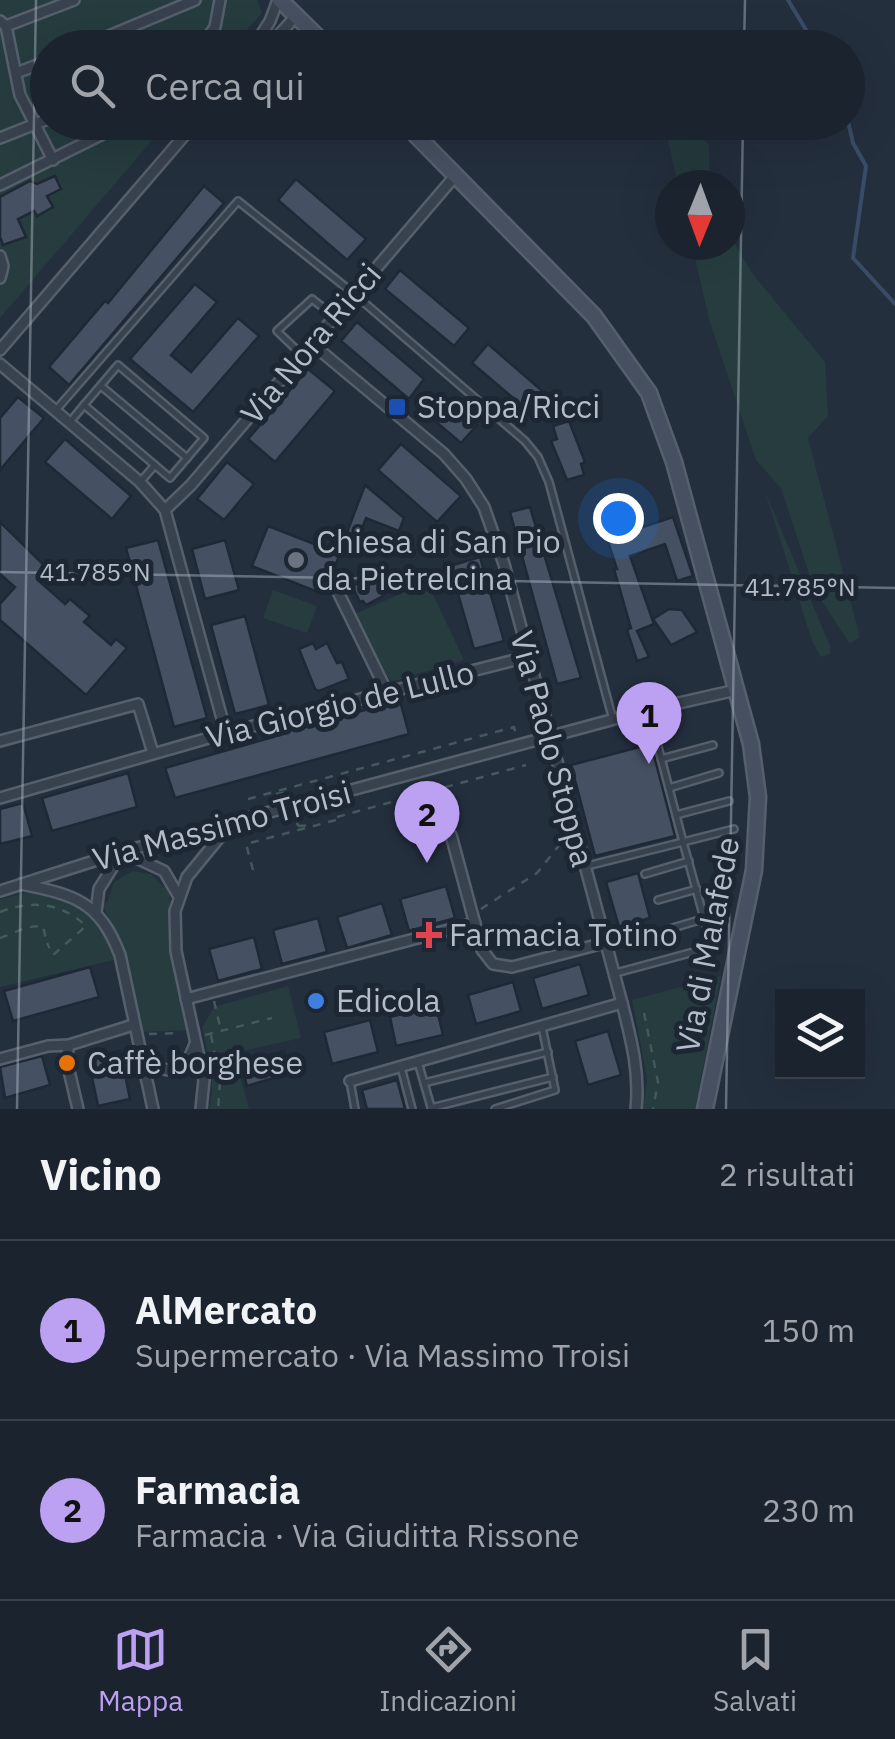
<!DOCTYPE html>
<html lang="it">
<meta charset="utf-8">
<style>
body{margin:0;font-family:"IBM Plex Sans",sans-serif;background:#282f3a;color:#f1f3f6}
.controls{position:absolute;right:30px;bottom:30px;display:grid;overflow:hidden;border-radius:0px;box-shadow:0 10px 40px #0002}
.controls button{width:90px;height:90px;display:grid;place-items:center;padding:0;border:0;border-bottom:2px solid #39404a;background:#1b232e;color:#f1f3f6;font:50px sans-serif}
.compass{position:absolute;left:655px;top:170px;width:90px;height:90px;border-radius:50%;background:#1b232e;box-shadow:0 10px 40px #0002;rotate:181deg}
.you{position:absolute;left:618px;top:518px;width:35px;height:35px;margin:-25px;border:8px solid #fff;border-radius:50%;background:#1a73e8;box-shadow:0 0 0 15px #1a73e833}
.badge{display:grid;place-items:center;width:65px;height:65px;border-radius:50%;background:#bca0f2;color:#111;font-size:32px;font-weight:700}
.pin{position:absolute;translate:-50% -82px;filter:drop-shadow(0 2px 5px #0008)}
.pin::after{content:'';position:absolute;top:52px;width:35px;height:30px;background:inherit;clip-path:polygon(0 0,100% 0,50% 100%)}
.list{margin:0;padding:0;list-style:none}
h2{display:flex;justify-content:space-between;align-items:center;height:130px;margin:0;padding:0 40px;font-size:42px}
h2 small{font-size:32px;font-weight:400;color:#a0a4aa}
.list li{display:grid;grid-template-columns:65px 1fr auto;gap:30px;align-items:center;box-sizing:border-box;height:180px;padding:0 40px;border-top:2px solid #39404a}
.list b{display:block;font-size:38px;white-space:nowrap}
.list p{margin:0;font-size:32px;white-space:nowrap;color:#a0a4aa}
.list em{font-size:32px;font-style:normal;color:#a0a4aa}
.icon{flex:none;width:55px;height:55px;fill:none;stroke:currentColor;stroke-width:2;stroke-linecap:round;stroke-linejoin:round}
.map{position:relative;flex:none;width:895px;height:1109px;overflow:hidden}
.search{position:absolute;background:#1b232e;box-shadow:0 10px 40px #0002;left:30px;right:30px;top:30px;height:110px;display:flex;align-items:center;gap:25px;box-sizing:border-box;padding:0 35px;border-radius:55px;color:#a0a4aa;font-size:38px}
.sheet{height:490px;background:#1b232e}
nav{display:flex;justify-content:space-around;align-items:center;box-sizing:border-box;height:140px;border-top:2px solid #39404a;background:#1b232e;font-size:28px;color:#a0a4aa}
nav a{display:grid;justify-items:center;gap:5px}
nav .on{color:#bca0f2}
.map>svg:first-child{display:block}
.green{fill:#263c3f}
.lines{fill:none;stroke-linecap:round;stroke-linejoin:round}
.stream{stroke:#394c67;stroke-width:4}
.building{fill:#455162;stroke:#1f2835;stroke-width:2.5}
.lane-casing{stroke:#565f6c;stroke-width:10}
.street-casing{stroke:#565f6c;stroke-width:14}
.secondary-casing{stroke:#565f6c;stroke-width:19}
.path{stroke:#44595c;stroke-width:2.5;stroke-dasharray:8 8;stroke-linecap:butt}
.lane{stroke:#38414e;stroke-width:5}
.street{stroke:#38414e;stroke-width:9}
.secondary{stroke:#465061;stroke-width:14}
.path-bridge{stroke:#44595c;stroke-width:2.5;stroke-dasharray:8 8;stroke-linecap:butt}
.ticks{fill:none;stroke:#b4bcc9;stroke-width:2.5;stroke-opacity:0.45}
.transit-dot{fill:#1a4fb4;stroke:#1d2633;stroke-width:4}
.worship-dot{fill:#6b7280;stroke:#1d2633;stroke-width:4}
.health-dot{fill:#e0444e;stroke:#1d2633;stroke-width:4}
.shop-dot{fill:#3f7fe0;stroke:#1d2633;stroke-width:4}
.food-dot{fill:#e8710a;stroke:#1d2633;stroke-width:4}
.labels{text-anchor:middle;stroke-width:10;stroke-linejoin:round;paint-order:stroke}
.street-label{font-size:32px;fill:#b4bcc9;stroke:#1d2633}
.poi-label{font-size:32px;fill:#b4bcc9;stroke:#1d2633;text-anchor:start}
.ticks-label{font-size:25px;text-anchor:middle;fill:#b4bcc9;stroke:#1d2633;stroke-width:10;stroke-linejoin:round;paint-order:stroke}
</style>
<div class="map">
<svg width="895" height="1109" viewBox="0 0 895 1109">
<rect width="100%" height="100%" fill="#242f3e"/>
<g class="green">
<polygon points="0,0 257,0 262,13 232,47 48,48 48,122 167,123 0,318"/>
<polygon points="664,123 689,123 709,145 710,185 678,185"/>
<polygon points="730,236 752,273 825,362 828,416 808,438 860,637 850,644 814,589 781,488 756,460 709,319 692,245 730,245"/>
<polygon points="765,491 830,646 830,654 821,657 812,641"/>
<polygon points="427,582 464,660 391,682 353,615"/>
<polygon points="273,590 317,606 307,633 263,618"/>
<polygon points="133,871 151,874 163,886 167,884 170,887 169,942 187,1030 141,1032 122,944 102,904 107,902 114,882"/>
<path d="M31 891C74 895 104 917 114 960L0 987V899Z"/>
<polygon points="721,976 695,1109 643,1109 647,1078 632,1000"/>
<polygon points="288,986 301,1038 234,1053 249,1109 209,1109 212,1092 211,1070 202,1028 214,1007"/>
</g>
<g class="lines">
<g class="stream">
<polyline points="788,0 817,48"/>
<polyline points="848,121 853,143 866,166 853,258 895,304"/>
</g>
</g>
<g class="building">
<polygon points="55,176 61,189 47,196 53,207 37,216 34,211 18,219 26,237 3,245 0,237 0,197 30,181 37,184"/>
<polygon points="296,179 366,239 347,260 278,200"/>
<polygon points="204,186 224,203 69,385 49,367 105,301 108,303"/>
<polygon points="400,270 469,328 454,346 385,289"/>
<polygon points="195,284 217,302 171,355 191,372 238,318 259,336 193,412 130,359"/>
<polygon points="357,322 424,379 409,399 341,341"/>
<polygon points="488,344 555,402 540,421 472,363"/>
<polygon points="308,369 335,391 275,462 248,439"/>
<polygon points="444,396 477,425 461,443 428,415"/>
<polygon points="18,397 44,418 0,470 0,418"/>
<polygon points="569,421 585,462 581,464 584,475 567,480 551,441 557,439 553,426"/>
<polygon points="65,439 131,496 112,519 45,462"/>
<polygon points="401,444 461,496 437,522 378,470"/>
<polygon points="227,462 254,484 224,520 197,499"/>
<polygon points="365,485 404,518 399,531 366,518 351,556 340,551"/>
<polygon points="530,507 581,678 557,684 510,512"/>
<polygon points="673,517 693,576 677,581 665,544 630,556 654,624 637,631 649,657 637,661 627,630 631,628 614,569 617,569 607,539"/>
<polygon points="0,522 50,571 40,582 65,604 70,599 90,616 84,622 111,645 116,639 127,648 86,695 0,620 0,604 15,587 0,574"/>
<polygon points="268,526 340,554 323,594 252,566"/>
<polygon points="158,540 207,718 174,727 126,548"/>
<polygon points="225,540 239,590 205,599 192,549"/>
<polygon points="480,557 504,641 474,649 450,566"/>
<polygon points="379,573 387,588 382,590 383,596 366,605 363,601 360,602 352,586"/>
<polygon points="669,609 682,610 697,632 671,645 653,619"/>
<polygon points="245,616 269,705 235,714 211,625"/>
<polygon points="313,643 316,649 327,643 337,663 342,662 349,679 319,691 315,689 299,649"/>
<polygon points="400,701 409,734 175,798 165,768 287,733 286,729 337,714 338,717"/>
<polygon points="651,744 675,836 595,856 571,765"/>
<polygon points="128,773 137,807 52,831 42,798"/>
<polygon points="23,803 32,836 0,844 0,809"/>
<polygon points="638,873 650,918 619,927 606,882"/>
<polygon points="446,886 455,918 409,931 400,899"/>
<polygon points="382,903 392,935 347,948 337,917"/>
<polygon points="318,918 327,952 282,964 273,930"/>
<polygon points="254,937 262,969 218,981 209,949"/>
<polygon points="580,964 589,995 542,1009 533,978"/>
<polygon points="90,967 99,997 13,1021 4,991"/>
<polygon points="513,982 521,1011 476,1024 468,995"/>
<polygon points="436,1006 443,1035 396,1046 390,1017"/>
<polygon points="370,1020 378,1052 332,1064 324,1032"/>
<polygon points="608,1031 621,1075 588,1085 575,1041"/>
<polygon points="120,1051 130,1099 98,1106 88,1058"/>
<polygon points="284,1051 290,1073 247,1086 241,1063"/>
<polygon points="42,1056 50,1085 5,1098 0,1067"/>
<polygon points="397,1080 405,1109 367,1109 362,1090"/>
</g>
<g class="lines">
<defs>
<g id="lane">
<polyline points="302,355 277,331 312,299 334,316"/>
<polygon points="118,365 204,438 170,478 84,405"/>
<polyline points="101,386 187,458"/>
<polyline points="56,410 238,201 353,293 525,441 538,457 549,482 613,720"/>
<polyline points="70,422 84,405"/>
<polyline points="141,481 155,465"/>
<polyline points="661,759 713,745"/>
<polyline points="669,788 719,773"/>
<polyline points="676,815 729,801"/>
<polyline points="587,866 683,842 649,712"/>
<polyline points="645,874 689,861"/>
<polyline points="658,900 697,889"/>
<polyline points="666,930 706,918"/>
<polyline points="616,973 712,947 683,842 734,829"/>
<polyline points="418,1062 431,1107"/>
<polyline points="401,1067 412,1109"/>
<polyline points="350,1081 355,1109"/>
<polyline points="424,1083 548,1052"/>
<polyline points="431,1108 553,1077"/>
<polyline points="495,1109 555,1090 542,1027"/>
</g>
<g id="street">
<polyline points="0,21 6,26 20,95 53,160"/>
<polyline points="6,26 74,0"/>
<polyline points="80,48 195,0"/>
<polyline points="200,48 215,27 220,0"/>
<polyline points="253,48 270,21 278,0"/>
<polyline points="267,48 296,16"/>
<polyline points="277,48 303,44 323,48"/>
<polyline points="16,73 48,61"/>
<polyline points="0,138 48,119"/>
<polyline points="0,185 127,122"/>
<polyline points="0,256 3,266 0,278"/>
<path d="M311 343 444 454 466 479 484 507 504 564 622 1003C631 1039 640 1072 636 1109"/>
<polyline points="0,350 196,122"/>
<polyline points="0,364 140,482 165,510 226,733"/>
<polyline points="165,510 191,485 455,176"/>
<polyline points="338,592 387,692"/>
<polyline points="0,741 138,704 153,753"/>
<polyline points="0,798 226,733 527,657"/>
<polyline points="451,835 482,950 493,964 512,967 604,943"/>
<polyline points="125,853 164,871 178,895"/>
<path d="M21 884C75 895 99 901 120 955L153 1109"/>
<polyline points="0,891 122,852 648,710 736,690"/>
<polyline points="96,912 99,889 122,852"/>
<polyline points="186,999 475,923"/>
<path d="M141 1057C167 1075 183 1078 195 1044"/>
<polyline points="0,1059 48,1046 69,1045"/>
<polyline points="350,1081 622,1003"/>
<polyline points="78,1109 66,1058 69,1045 133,1025"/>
<polyline points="201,1109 204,1080 176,951 175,911 187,877 228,827"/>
</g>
<g id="secondary">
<polyline points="280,0 329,48"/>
<polyline points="403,122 594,316 649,393 674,462 751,744 758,797 754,870 705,1109"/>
</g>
</defs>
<use href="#lane" class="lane-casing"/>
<use href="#street" class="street-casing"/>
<use href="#secondary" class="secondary-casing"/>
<g class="path">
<polyline points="276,794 288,792"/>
<polyline points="248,799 514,727 516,735"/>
<polyline points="337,817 526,765"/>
<polyline points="298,826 312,825"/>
<polyline points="253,870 246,844 336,820 336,809"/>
<polyline points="481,909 537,873 565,838"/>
<path d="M0 912C30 900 61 902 86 926L53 955 47 943"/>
<polyline points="0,938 28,927 43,926 47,944"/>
<polyline points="214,1001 221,1031"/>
<polyline points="644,1013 658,1082 653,1109"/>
<polyline points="149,1034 181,1033"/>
<polyline points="205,1035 272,1018"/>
<polyline points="211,1035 220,1083 218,1109"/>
</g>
<use href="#lane" class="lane"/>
<use href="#street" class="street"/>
<use href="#secondary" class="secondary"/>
<polyline class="path-bridge" points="288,792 298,826"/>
</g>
<path class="ticks" d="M744 48 745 0M0 572 895 588M17 1109 36 0M726 1109 743 122"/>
<rect class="transit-dot" x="387" y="397" width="20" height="20" rx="5"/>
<circle class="worship-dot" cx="296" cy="560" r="10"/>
<path class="health-dot" d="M424 920h10v10h10v10h-10v10h-10v-10h-10v-10h10z"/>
<circle class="shop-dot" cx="316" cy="1001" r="10"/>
<circle class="food-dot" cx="67" cy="1063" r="10"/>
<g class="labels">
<g class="street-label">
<text transform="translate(311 344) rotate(-50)" y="11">Via Nora Ricci</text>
<text transform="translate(340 705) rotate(-14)" y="11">Via Giorgio de Lullo</text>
<text transform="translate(552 749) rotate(75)" y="11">Via Paolo Stoppa</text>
<text transform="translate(222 826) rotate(-15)" y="11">Via Massimo Troisi</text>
<text transform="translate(708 945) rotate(-79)" y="11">Via di Malafede</text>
</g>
<g class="poi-label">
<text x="417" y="418">Stoppa/Ricci</text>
<text x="316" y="553">Chiesa di San Pio<tspan x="316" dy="37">da Pietrelcina</tspan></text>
<text x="449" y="946">Farmacia Totino</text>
<text x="336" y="1012">Edicola</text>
<text x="87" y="1074">Caffè borghese</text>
</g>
</g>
<g class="ticks-label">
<text x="95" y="581">41.785°N</text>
<text x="800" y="596">41.785°N</text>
</g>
</svg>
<div class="controls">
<button><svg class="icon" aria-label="layers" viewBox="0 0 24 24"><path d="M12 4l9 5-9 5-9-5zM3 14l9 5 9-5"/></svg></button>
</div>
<svg class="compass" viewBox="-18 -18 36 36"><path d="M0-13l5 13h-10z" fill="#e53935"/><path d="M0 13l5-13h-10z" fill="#a0a4aa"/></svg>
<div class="you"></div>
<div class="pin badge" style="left:649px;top:764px">1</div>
<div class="pin badge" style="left:427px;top:863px">2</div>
<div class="search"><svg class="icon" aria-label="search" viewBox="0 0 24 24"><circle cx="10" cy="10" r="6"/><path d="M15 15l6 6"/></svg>Cerca qui</div>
</div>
<section class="sheet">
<h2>Vicino<small>2 risultati</small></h2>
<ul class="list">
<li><span class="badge">1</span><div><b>AlMercato</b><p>Supermercato · Via Massimo Troisi</p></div><em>150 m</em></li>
<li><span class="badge">2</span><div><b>Farmacia</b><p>Farmacia · Via Giuditta Rissone</p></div><em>230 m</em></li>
</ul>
</section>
<nav>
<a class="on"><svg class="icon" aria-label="map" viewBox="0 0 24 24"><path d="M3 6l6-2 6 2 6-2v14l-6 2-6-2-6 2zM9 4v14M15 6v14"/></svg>Mappa</a>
<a><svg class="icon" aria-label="directions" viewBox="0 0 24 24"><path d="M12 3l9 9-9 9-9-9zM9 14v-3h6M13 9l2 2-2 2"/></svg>Indicazioni</a>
<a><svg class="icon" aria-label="saved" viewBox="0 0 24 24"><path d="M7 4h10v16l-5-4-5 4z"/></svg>Salvati</a>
</nav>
